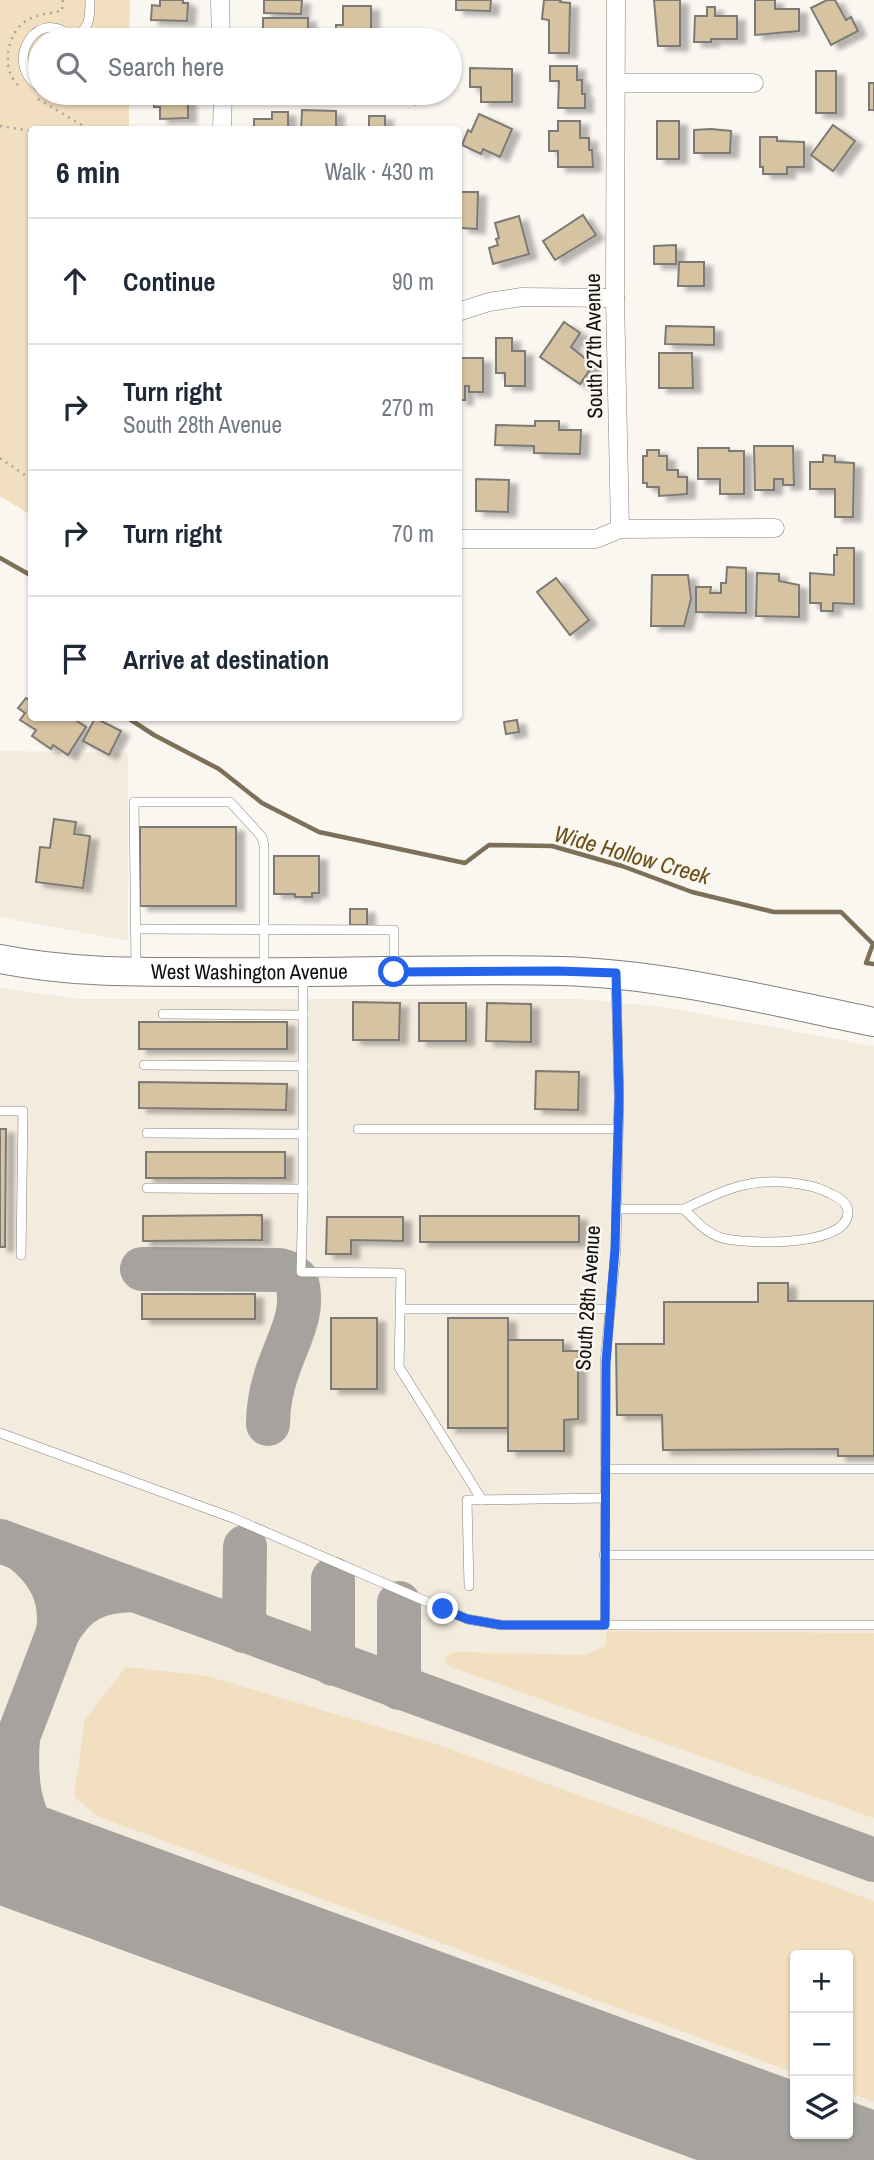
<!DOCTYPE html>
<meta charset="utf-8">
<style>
body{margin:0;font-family:"Archivo Narrow",sans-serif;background:#f6f6f7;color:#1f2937}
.controls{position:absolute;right:21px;bottom:21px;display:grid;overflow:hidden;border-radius:7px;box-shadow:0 2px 5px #0004}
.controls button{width:63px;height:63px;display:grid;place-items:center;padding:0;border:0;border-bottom:2px solid #e0e1e3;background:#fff;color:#1f2937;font:35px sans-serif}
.stop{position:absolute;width:21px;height:21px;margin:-16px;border:5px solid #2563eb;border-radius:50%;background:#fff}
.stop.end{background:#2563eb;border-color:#fff;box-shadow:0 2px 7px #0008}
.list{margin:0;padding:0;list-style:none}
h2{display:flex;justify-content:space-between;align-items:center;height:91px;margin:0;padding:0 28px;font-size:30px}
h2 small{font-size:23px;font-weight:400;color:#747a83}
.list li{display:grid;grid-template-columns:46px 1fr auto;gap:21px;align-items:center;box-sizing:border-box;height:126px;padding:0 28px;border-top:2px solid #e0e1e3}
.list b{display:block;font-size:26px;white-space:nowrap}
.list p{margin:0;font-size:23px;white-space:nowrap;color:#747a83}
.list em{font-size:23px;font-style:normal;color:#747a83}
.icon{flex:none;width:38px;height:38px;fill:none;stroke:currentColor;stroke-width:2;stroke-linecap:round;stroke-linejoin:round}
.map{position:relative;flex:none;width:874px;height:2160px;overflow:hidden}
.search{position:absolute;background:#fff;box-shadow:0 2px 5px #0004;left:28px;top:28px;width:434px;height:77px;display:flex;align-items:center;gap:18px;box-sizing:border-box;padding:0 24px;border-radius:38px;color:#747a83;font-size:26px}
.panel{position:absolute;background:#fff;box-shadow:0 2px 5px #0004;left:28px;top:126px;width:434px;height:595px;border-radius:7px}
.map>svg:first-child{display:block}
.built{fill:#f3ebde;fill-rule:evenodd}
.green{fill:#f1dfc0}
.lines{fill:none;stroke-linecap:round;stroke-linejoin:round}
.stream{stroke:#7d6f58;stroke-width:4.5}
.taxiway{stroke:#a6a39e;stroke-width:44}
.runway{stroke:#a6a39e;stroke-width:108}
.building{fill:#d6c3a1;stroke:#7d7a74;stroke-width:2;filter:url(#shadow)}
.service-casing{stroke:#84817b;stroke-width:10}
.minor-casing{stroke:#84817b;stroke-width:19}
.primary-casing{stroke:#84817b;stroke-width:30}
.path{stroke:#a9a6a1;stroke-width:2.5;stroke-dasharray:2 5;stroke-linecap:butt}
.service{stroke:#fff;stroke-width:9}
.minor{stroke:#fff;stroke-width:18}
.primary{stroke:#fff;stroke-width:28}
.route{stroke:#2563eb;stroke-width:9}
.labels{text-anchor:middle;stroke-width:5;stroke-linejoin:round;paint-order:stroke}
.street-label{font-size:21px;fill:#11100d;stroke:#faf6f0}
.water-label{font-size:23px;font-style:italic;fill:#6b4f17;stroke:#faf6f0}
</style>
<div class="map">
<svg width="874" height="2160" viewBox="0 0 874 2160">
<defs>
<filter id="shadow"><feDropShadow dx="8" dy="4.5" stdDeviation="2" flood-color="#0004"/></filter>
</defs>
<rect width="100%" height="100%" fill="#faf6f0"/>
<g class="built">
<polygon points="0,751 128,753 128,941 0,917"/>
<path d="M0 988 79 999H581L664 1007 874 1046V2160H0ZM795 1955H848V2134H795Z"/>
</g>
<g class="green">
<polygon points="0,0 130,0 129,40 40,40 40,93 129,93 129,129 32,130 31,515 0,496"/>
<polygon points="606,1631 874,1633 874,1818 448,1666 444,1658 453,1652 585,1655 606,1646"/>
<polygon points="126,1667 207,1676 433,1743 874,1901 874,2102 848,2092 848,1955 795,1955 795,2073 99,1817 74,1797 85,1720"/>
</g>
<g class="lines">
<g class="stream">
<polyline points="0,558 32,576"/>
<polyline points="128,718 154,735 219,769 262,803 319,832 465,863 489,845 552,846 622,866 692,892 774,912 841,912 873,944 866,963 874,964"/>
</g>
<g class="taxiway">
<path d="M142 1269 279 1270 286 1272 296 1279C306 1310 290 1336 280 1364 273 1382 268 1405 268 1424"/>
<polyline points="0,1541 874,1860"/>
<path d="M21 1549C49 1571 63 1596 58 1632 77 1600 97 1591 133 1590"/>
<polyline points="333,1579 333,1664"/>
<polyline points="244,1631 245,1547"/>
<polyline points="399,1688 399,1603"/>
<path d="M18 1737C13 1810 28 1840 89 1881"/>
<polyline points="1,1761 18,1737 58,1632"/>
</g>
<polyline class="runway" points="0,1848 854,2160"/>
</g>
<g class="building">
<polygon points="160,0 183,0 183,3 188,3 187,21 151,20 152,5 160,6"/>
<polygon points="264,0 302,0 301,14 264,13"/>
<polygon points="456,0 491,0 490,11 456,10"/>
<polygon points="544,0 561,0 560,2 570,3 569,53 549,53 549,20 542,19"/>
<polygon points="654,0 680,0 680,46 658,46"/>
<polygon points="755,0 775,0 775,9 799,9 799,31 755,35"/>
<polygon points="827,0 835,0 846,20 851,17 858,31 831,45 811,8"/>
<polygon points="343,6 371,6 371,40 336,40 336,25 343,25"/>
<polygon points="707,7 715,7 715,16 737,16 737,39 711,39 711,42 694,42 695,16 707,16"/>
<rect x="263" y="18" width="45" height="22"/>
<polygon points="146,30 182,31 182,40 146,40"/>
<polygon points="550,66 577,66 577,80 582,80 582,94 585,94 585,108 558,108 559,81 550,81"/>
<polygon points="470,68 512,69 512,102 481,102 481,87 470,87"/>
<rect x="816" y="71" width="20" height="42"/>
<rect x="869" y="83" width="5" height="27"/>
<polygon points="161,93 188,93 188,118 160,119 160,107 154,107 154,96 161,96"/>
<polygon points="302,110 336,111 336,130 301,130"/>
<polygon points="272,112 288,112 288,130 254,130 254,119 272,119"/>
<polygon points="479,114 512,129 500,157 483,149 481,154 462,145 468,130 471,132"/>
<rect x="369" y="116" width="16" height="14"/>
<polygon points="558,121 580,121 580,138 589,138 589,150 592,150 593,167 558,167 558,151 549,151 549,131 558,131"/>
<rect x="657" y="121" width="22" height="38"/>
<polygon points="833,125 855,141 833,171 811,155"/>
<polygon points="711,129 731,131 730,153 694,153 694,130"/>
<polygon points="760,137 777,137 777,141 804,142 804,167 787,167 787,174 763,174 763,167 760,167"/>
<polygon points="458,192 478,192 477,229 461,228 461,217 458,217"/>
<polygon points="583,215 596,235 555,260 543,241"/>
<polygon points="519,216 529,254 493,264 489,248 498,245 496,239 499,238 495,223"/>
<polygon points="676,245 676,264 654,264 654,246"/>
<polygon points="679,262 704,262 704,286 678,286"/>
<polygon points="564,322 580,333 571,347 593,365 580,384 540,357"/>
<polygon points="666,326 714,327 714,345 665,344"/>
<polygon points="496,338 512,338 512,351 525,351 525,386 505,386 505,373 496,373"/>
<polygon points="659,353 692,353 693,388 659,388"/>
<polygon points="458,358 483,358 483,392 469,392 469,386 465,386 465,400 458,400"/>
<polygon points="535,421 559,421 559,430 581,430 580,454 534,453 534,446 495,445 496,425 535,426"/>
<polygon points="754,446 793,446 794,485 783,485 783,479 774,479 774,490 755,490"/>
<polygon points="698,448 729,448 729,451 744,451 744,494 720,494 720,479 698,479"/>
<polygon points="647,450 659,450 659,456 667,456 667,470 678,470 678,477 687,477 687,494 659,496 659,487 647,487 647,483 643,483 643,456 647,456"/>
<polygon points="823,455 835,456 835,462 854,463 853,517 835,517 835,489 810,489 810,462 823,462"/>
<polygon points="476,479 509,480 508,512 476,511"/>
<polygon points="837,548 854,548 854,604 833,603 833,611 821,611 821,603 810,603 810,573 834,575 834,555 837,555"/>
<polygon points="727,567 746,568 746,613 696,612 696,587 711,587 710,593 721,593 721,583 726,583"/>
<polygon points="757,573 779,574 779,581 799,585 799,617 756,616"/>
<polygon points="652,575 688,575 691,599 684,626 651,626"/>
<polygon points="556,578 589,620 570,635 537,592"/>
<polygon points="26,698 32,702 32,718 72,718 86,727 68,755 53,745 51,749 32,736 36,730 20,720 25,713 18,708"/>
<polygon points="95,718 121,731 109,755 83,741"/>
<polygon points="517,720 519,732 506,734 504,722"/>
<polygon points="54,819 76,822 74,834 90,836 83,888 36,882 40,847 50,848"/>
<rect x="140" y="827" width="96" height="79"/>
<polygon points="274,856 319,856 319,893 312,893 312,897 295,897 295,894 274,894"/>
<rect x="350" y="909" width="17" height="16"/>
<polygon points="353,1002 400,1003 399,1040 353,1040"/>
<rect x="419" y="1003" width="47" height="38"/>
<polygon points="487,1003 531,1004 531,1042 486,1041"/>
<rect x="139" y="1022" width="148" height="27"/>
<polygon points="536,1071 579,1072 578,1110 535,1109"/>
<polygon points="139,1082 287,1084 286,1110 139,1108"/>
<polygon points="0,1129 6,1129 5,1247 0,1247"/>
<rect x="146" y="1152" width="139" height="26"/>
<polygon points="262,1215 262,1240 143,1241 143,1216"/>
<rect x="420" y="1216" width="159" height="26"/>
<polygon points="327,1217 403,1217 403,1241 351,1240 351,1254 326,1254"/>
<polygon points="758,1283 788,1283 788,1301 874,1301 874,1456 838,1456 838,1449 663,1450 662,1415 617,1415 616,1344 664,1344 664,1302 758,1302"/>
<rect x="142" y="1294" width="113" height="25"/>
<rect x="331" y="1318" width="46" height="71"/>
<rect x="448" y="1318" width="60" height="110"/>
<polygon points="508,1340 563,1340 563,1351 578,1351 578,1419 564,1420 564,1451 508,1451"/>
</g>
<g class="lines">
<defs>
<g id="service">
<path d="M72 38C90 30 90 19 90 0"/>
<path d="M40 87C0 63 40 1 74 40"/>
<polyline points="135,929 394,930 394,967"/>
<polyline points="136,969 134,802 230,802 262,837 264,846 264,968"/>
<polyline points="163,1014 303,1015"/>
<polyline points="144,1065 303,1066"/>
<polyline points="0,1111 23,1111 21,1255"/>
<polyline points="358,1129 618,1129"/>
<polyline points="147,1133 303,1134"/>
<polyline points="147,1188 303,1189 303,976"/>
<polyline points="303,1189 301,1272 401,1273 399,1367 482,1500"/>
<path d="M617 1209H684C695 1220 706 1233 722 1238 744 1244 848 1248 848 1212 848 1203 838 1197 831 1194 821 1188 812 1186 800 1184 753 1176 725 1189 684 1209"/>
<polyline points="400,1309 610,1309"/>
<polyline points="0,1433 233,1518 467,1619 501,1625 874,1625"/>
<polyline points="605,1469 874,1469"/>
<polyline points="604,1555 874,1555"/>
<polyline points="469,1586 467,1500 605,1498"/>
<polyline points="605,1625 605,1363 616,1249 619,1096 616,979"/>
</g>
<g id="minor">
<polyline points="220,0 221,40"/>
<polyline points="616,83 754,83"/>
<polyline points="405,93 415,96"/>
<polyline points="222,130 223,93"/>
<polyline points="458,312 489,302 522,297 615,298"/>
<polyline points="620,529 775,528"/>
<polyline points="458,539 596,539 620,529 615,298 616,0"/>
</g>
<g id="primary">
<path id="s1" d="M0 959C64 972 130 972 195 972 317 974 439 968 561 971 666 974 770 1001 874 1022"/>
</g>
</defs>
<use href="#service" class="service-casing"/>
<use href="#minor" class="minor-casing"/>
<use href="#primary" class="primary-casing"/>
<g class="path">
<path d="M18 85C0 69 7 30 29 19 39 14 51 13 62 11L63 0"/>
<polyline points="38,99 82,125 81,130"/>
<polyline points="0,126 32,131"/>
<polyline points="0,458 32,480"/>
</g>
<use href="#service" class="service"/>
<use href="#minor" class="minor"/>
<use href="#primary" class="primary"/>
</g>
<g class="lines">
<polyline class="route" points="394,972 557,971 616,973 619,1096 615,1249 606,1363 605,1625 501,1625 467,1619 443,1609"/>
</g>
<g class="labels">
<g class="street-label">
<text transform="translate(594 346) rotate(-91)" y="7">South 27th Avenue</text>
<text dy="7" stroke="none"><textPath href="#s1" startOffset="250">West Washington Avenue</textPath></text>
<text transform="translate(588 1298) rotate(-86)" y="7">South 28th Avenue</text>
</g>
<g class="water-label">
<text transform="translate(632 855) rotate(16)" y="8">Wide Hollow Creek</text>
</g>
</g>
</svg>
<div class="controls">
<button>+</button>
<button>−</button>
<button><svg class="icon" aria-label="layers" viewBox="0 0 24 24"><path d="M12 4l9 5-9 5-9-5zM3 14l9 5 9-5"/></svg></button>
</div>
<div class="stop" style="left:394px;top:972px"></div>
<div class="stop end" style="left:443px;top:1609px"></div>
<div class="search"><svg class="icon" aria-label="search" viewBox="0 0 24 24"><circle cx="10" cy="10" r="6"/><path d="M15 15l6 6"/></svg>Search here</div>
<section class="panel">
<h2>6 min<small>Walk · 430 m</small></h2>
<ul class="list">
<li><svg class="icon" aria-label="ahead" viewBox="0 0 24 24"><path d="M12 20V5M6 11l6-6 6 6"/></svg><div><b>Continue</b></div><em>90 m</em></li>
<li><svg class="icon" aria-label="right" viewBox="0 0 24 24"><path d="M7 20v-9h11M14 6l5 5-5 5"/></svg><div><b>Turn right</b><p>South 28th Avenue</p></div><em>270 m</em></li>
<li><svg class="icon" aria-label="right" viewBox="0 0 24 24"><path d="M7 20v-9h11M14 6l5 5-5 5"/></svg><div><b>Turn right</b></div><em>70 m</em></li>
<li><svg class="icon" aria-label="arrive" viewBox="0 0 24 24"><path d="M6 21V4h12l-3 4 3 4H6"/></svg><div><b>Arrive at destination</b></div></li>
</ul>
</section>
</div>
